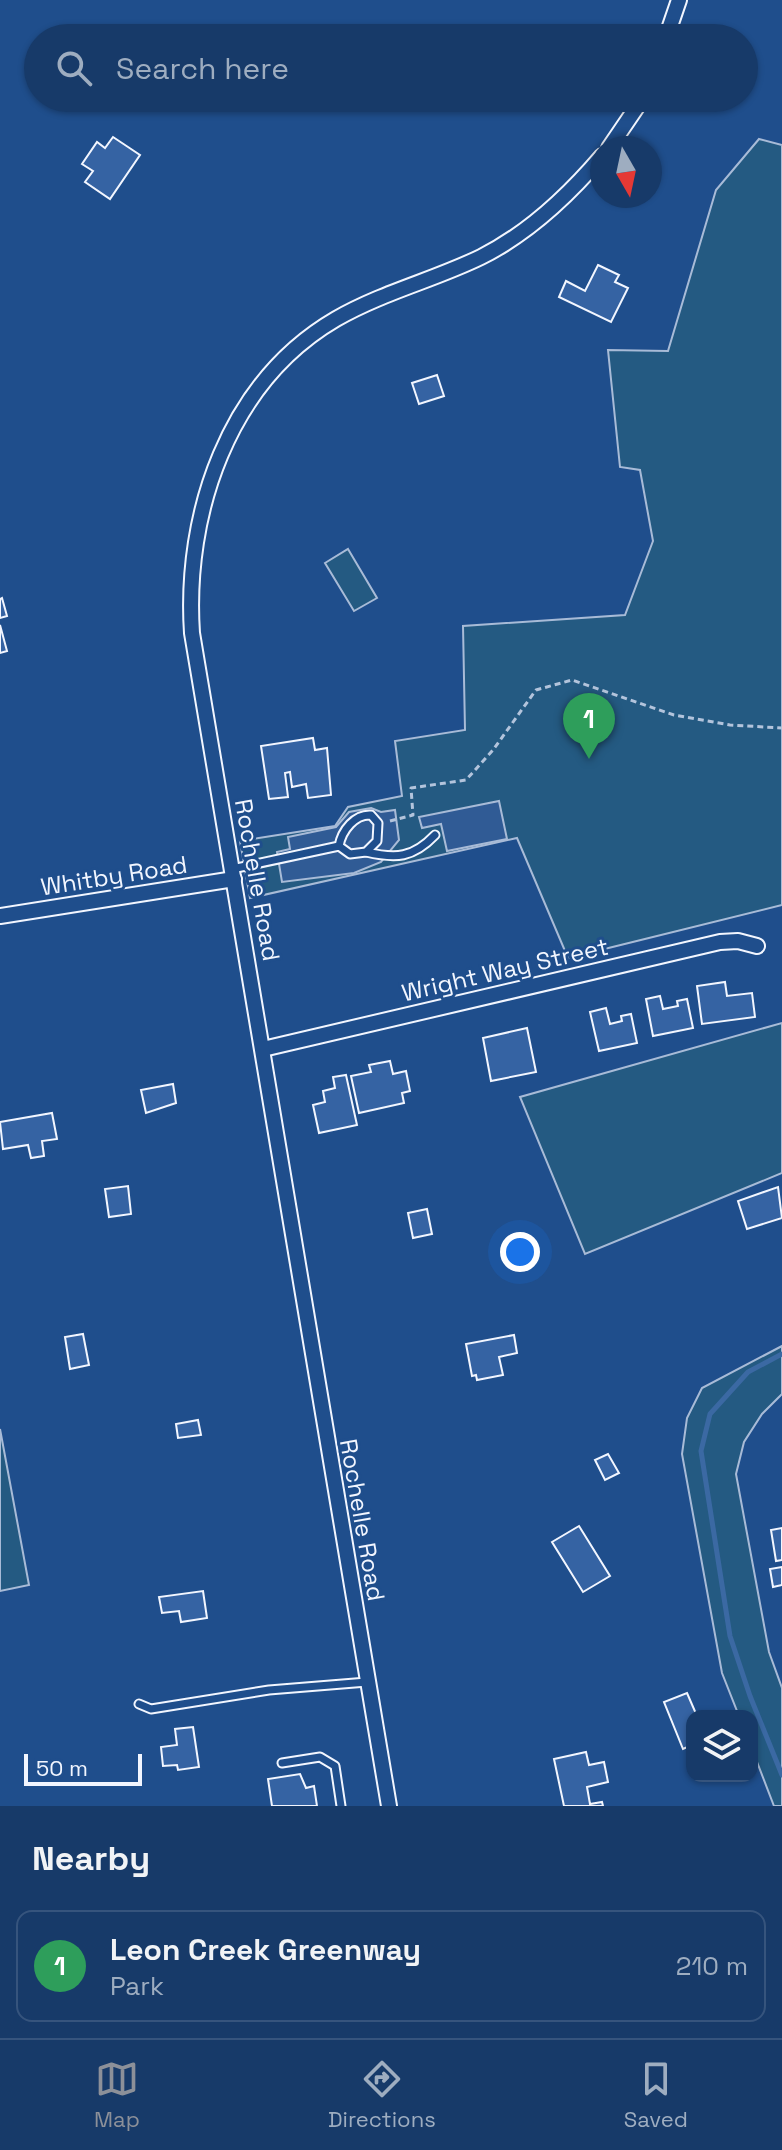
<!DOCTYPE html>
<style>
body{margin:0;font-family:"Space Grotesk",sans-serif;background:#244571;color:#f1f3f6}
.controls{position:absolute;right:24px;bottom:24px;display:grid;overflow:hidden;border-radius:16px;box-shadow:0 2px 6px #0004}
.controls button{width:72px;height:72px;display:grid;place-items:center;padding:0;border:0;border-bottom:2px solid #36547d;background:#173a69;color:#f1f3f6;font:40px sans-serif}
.compass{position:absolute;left:590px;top:136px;width:72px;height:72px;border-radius:50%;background:#173a69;box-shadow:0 2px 6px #0004;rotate:171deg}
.scale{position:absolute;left:24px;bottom:20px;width:118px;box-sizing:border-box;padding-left:8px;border:4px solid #f2f6ff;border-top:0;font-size:22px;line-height:28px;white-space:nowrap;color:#f2f6ff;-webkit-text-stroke:6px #1f4e8c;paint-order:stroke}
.you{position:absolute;left:520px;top:1252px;width:28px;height:28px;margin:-20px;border:6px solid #fff;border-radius:50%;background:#1a73e8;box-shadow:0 0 0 12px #1a73e833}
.badge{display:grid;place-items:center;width:52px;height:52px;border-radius:50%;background:#8c9099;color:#fff;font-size:26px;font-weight:700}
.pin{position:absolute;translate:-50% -66px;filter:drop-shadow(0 2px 4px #0008)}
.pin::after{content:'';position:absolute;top:42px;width:28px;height:24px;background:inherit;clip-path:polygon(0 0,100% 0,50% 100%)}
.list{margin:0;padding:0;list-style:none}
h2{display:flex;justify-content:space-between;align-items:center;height:104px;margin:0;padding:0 32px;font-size:34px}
h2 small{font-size:26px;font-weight:400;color:#9eadc0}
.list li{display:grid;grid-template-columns:52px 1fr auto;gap:24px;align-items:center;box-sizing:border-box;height:112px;margin:0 16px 16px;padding:0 16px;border:2px solid #36547d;border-radius:16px}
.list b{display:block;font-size:30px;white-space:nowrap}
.list p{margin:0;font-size:26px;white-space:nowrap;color:#9eadc0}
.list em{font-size:26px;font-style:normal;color:#9eadc0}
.icon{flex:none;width:44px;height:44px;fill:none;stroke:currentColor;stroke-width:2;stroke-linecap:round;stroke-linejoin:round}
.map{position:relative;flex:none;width:782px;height:1806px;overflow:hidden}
.search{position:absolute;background:#173a69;box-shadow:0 2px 6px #0004;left:24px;right:24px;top:24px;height:88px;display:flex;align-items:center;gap:20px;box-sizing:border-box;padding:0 28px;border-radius:44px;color:#9eadc0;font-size:30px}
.sheet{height:232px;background:#173a69}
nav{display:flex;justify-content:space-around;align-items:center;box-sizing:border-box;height:112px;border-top:2px solid #36547d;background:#173a69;font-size:22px;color:#9eadc0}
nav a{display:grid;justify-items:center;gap:4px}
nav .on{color:#8c9099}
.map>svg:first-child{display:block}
.green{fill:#245a82;stroke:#a8bbd7;stroke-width:2}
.parking{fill:#305b95;stroke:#a8bbd7;stroke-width:2}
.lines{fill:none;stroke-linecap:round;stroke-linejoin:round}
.stream{stroke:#3b69a3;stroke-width:5}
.building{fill:#3563a3;stroke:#f2f6ff;stroke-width:2}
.lane-casing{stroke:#f2f6ff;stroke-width:11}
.street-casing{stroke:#f2f6ff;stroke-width:18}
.path{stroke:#b3c4dc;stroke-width:3;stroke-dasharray:6 4;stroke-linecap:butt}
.lane{stroke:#1f4e8c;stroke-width:7}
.street{stroke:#1f4e8c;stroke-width:14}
.labels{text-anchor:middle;stroke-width:6;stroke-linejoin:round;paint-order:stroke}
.street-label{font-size:24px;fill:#f2f6ff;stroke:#1f4e8c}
</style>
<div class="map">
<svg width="782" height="1806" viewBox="0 0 782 1806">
<rect width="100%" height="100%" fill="#1f4e8c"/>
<g class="green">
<polygon points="759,139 782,145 782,905 568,958 517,838 250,898 240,841 335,826 348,807 402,796 395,741 465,730 463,626 625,615 653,541 640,470 620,467 608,350 668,351 716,190"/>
<polygon points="348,549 377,598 354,611 325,563"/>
<polygon points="782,1023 782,1173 585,1254 520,1097"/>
<polygon points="782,1346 782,1394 762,1414 744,1442 736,1474 769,1652 782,1688 782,1806 774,1806 752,1749 752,1716 739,1716 722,1673 682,1454 687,1418 702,1388"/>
<polygon points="0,1429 29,1585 0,1591"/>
</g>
<g class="parking">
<polygon points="499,801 507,839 447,851 441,824 422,828 419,817"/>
<polygon points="371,808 381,812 395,810 399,840 381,862 354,873 282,882 277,852 290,849 288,837 336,827 349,812"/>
</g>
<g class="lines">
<polyline class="stream" points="782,1354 748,1372 710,1414 701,1451 730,1636 750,1696 782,1775"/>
</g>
<g class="building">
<polygon points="113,137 140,155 110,199 85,182 93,171 82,164 97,142 105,148"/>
<polygon points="598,265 619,275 615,282 628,288 611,322 559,297 566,281 585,291"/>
<polygon points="437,375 444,396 419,404 412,383"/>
<polygon points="2,598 7,616 0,618 0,599"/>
<polygon points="0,625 7,651 0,653"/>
<polygon points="313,738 315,750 327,748 331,795 308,798 306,784 292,787 290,772 285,773 288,797 269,799 261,746"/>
<polygon points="725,982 727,996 752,993 755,1017 702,1024 697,986"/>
<polygon points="660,996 663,1009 678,1006 677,1001 687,999 693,1028 653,1036 646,999"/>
<polygon points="606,1008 610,1024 622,1021 621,1016 631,1014 637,1043 599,1051 590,1012"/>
<polygon points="527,1028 536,1072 491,1081 483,1038"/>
<polygon points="390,1061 393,1074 406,1071 410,1091 402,1093 404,1103 359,1113 351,1076 371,1072 369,1065"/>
<polygon points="346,1075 357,1125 319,1133 313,1105 325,1102 323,1091 335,1088 333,1077"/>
<polygon points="173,1084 176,1103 146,1113 141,1090"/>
<polygon points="52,1113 57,1139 42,1141 44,1156 31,1158 28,1145 3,1149 0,1122"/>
<polygon points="128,1186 131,1214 109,1217 105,1189"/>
<polygon points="778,1187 782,1218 747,1229 738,1201"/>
<polygon points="427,1209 432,1234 413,1238 408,1213"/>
<polygon points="83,1334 89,1365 70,1369 65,1337"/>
<polygon points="514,1335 517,1353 499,1357 503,1375 477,1380 476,1375 472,1376 466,1344"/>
<polygon points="198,1420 201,1435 178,1438 176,1424"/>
<polygon points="608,1454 619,1473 605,1480 595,1460"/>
<polygon points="579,1526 610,1576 583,1592 552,1542"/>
<polygon points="782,1528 782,1560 776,1561 771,1530"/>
<polygon points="782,1567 782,1585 773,1587 770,1569"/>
<polygon points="203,1591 207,1618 181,1622 179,1611 162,1613 159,1597"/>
<polygon points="687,1693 697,1716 692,1716 692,1745 683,1749 664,1702"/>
<polygon points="193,1727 199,1767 178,1770 177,1765 163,1766 161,1747 177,1745 175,1729"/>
<polygon points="586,1752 589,1765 604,1762 608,1782 587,1787 590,1804 602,1802 603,1806 564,1806 554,1759"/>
<polygon points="300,1774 306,1788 314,1786 317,1806 272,1806 268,1779"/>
</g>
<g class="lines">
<defs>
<g id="lane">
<path d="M366 852C396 859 413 858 435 835"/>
<path d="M232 869 339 846 350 854 366 852 377 841 378 823 371 815C355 814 342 830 339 846"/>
<polyline points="139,1704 151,1709 269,1690 367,1682"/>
<polyline points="282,1763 320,1757 335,1766 341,1806"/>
</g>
<g id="street">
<polyline points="666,38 679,0"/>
<polyline points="609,148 643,98"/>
<polyline points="0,916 234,879"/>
<polyline points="263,1049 720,942 738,941 757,946"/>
<path d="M389 1806 192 633C184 514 228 382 336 319 383 292 434 280 481 257 529 233 568 196 602 156"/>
</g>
</defs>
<use href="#lane" class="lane-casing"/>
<use href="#street" class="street-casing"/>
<polyline class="path" points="390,821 413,815 411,788 466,780 493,750 536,690 572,680 674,715 730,725 782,728"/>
<use href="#lane" class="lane"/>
<use href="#street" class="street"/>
</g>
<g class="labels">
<g class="street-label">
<text transform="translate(114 876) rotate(-9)" y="8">Whitby Road</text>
<text transform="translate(257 880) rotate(80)" y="8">Rochelle Road</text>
<text transform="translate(505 970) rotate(-13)" y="8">Wright Way Street</text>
<text transform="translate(362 1520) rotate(80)" y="8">Rochelle Road</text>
</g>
</g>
</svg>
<div class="controls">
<button><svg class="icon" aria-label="layers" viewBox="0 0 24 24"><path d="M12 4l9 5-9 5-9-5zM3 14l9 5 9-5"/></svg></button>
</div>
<svg class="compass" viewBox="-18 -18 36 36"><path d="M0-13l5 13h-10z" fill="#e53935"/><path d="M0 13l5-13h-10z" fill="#9eadc0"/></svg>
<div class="scale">50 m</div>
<div class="you"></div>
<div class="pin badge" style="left:589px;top:759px;background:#2e9e5b">1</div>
<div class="search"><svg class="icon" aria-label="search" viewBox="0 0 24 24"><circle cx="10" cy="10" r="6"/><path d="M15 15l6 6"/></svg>Search here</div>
</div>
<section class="sheet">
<h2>Nearby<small></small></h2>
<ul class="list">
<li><span class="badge" style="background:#2e9e5b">1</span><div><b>Leon Creek Greenway</b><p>Park</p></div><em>210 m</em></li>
</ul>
</section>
<nav>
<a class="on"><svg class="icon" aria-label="map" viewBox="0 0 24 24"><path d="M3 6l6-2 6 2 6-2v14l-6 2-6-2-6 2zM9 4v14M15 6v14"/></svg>Map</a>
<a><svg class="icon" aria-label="directions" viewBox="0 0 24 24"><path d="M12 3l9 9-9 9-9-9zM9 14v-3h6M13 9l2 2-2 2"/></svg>Directions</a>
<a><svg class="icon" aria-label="saved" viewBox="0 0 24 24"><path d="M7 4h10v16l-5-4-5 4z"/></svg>Saved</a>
</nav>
